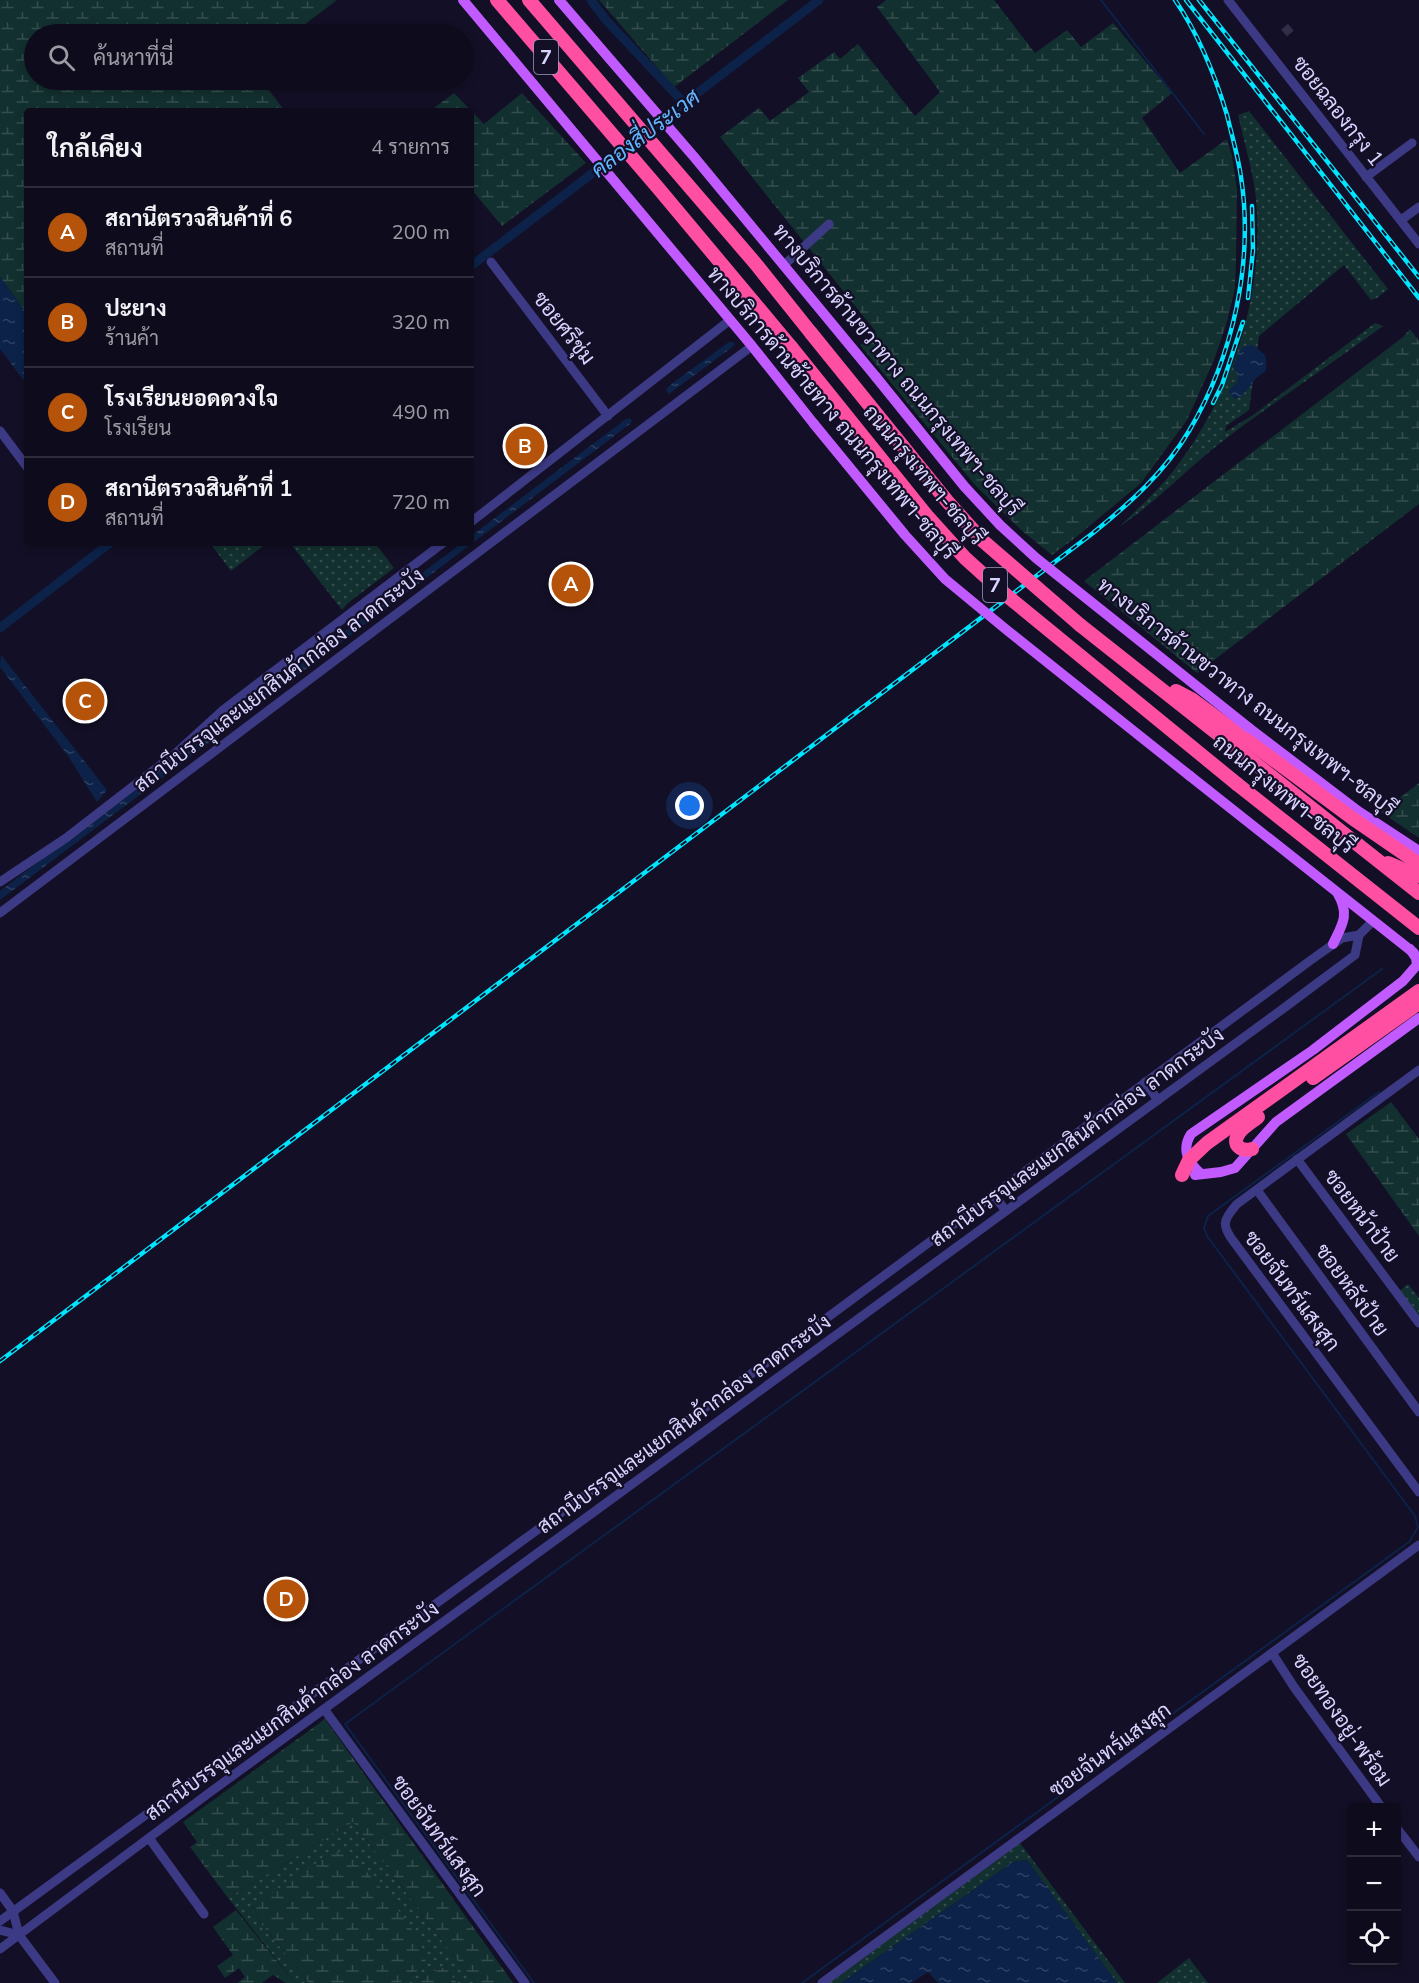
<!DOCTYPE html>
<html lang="th">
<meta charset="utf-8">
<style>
body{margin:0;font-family:"Nunito Sans",Sarabun,sans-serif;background:#171425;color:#f1f3f6}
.controls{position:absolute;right:18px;bottom:18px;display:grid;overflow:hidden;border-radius:6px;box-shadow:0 3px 9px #0003}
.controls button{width:54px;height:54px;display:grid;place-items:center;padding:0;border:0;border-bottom:2px solid #2e2b3b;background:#0e0b1c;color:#f1f3f6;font:30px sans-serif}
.you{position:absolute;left:690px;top:806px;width:21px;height:21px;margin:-15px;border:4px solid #fff;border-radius:50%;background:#1a73e8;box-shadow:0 0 0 9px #1a73e833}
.badge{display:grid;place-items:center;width:39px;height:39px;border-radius:50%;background:#b45309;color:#fff;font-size:20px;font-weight:700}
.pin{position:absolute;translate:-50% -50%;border:3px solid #fff;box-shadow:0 2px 6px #0006}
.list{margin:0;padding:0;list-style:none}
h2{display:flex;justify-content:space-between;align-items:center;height:78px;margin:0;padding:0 24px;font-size:26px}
h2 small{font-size:20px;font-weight:400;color:#9b9ba3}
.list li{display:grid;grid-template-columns:39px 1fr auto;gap:18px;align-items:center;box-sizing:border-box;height:90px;padding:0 24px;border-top:2px solid #2e2b3b}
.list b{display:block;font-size:22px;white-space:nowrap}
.list p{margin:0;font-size:20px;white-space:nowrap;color:#9b9ba3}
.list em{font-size:20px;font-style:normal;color:#9b9ba3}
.icon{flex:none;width:33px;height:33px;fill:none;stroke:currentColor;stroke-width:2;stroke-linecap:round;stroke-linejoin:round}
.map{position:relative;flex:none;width:1419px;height:1983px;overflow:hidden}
.search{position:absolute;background:#0e0b1c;box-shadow:0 3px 9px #0003;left:24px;top:24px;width:450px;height:66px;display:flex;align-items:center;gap:15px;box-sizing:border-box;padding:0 21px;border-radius:33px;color:#9b9ba3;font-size:22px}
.panel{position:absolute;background:#0e0b1c;box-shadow:0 3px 9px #0003;left:24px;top:108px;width:450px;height:438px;border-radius:6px}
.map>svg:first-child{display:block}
.green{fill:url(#green-dots)}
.wetland{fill:url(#wetland-marsh)}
.water{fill:url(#water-ripples)}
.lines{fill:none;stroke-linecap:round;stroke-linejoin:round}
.stream{stroke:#0c2248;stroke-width:2}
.canal{stroke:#0c2248;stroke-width:9}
.minor-tunnel{stroke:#312d47;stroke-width:9;stroke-dasharray:9 4.5;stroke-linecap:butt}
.minor{stroke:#3d3a85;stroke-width:9}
.major{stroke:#c25bff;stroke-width:10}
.highway{stroke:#ff4fa3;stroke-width:14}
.rail-casing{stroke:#00e5ff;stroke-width:4.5}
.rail{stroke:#130f26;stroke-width:2;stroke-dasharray:7;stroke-linecap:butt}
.major-bridge{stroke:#c25bff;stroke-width:10}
.highway-bridge{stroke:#ff4fa3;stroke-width:14}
.labels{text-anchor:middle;stroke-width:4.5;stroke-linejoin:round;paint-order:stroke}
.shield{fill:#130f26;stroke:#9e99be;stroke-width:1.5}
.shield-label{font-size:20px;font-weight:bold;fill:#d9d4ff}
.street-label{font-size:21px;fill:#d9d4ff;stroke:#130f26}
.water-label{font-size:22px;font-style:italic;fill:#62b6ff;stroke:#130f26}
</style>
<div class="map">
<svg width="1419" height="1983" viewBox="0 0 1419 1983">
<defs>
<pattern id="green-dots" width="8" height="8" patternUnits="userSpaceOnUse" patternTransform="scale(1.5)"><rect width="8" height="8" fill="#12302f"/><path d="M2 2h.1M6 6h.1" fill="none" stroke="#344d4e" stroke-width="1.8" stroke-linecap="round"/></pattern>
<pattern id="wetland-marsh" width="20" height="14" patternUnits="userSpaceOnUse" patternTransform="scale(1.5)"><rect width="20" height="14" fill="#12302f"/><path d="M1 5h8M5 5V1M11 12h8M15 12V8" fill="none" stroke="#344d4e"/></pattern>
<pattern id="water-ripples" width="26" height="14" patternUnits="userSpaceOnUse" patternTransform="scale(1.5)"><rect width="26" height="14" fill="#0c2248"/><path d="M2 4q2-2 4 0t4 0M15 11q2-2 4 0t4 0" fill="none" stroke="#2f4163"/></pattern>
</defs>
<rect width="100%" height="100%" fill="#130f26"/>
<g class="green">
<path d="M1249 111 1388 289 1377 298 1371 300 1344 265 1259 336 1249 410 1226 426 1225 432 1253 415 1375 323 1383 326C1329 366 1272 403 1219 444 1185 471 1155 503 1119 527 1136 510 1155 493 1170 475 1231 399 1265 296 1256 199 1253 171 1244 142 1238 115Z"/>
<polygon points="210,543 267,543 231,571"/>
<polygon points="290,543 375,543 394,568 348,603 342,610"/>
<polygon points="1408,1284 1419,1298 1419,1319 1398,1292"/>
<polygon points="353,1822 449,1950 476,1983 457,1983 445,1967 430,1973 417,1983 399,1983 426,1965 252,1906 259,1921 309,1983 295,1983 228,1898"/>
<polygon points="1020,1843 1125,1983 1117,1983 1027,1860 1013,1862 841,1983 829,1983"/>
<polygon points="1189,1958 1208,1983 1157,1983"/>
</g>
<g class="wetland">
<polygon points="0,0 337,0 292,34 34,34 34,80 261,80 285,111 27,111 27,314 0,277"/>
<polygon points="599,0 788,0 674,87"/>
<polygon points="886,0 994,0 1035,53 1067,30 1081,47 1113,23 1172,93 1142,118 1180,173 1227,139 1232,156 1237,189 1236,260 1235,288 1227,322 1214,360 1187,420 1141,483 1075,538 1052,555 1021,530 975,485 860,345 876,332 720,137 759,108 770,121 809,92 798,78 834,52 840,59 858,44 915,116 940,92 877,7"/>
<polygon points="454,93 484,124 522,93 586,163 502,226 471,189 471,111 430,111"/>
<polygon points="1410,329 1419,341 1419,504 1197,673 1084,581 1403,337"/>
<polygon points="1419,783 1419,838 1381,812"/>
<polygon points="1391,1102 1419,1139 1419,1236 1346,1134"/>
<polygon points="325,1719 513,1983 476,1983 449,1950 353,1822 228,1898 190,1847 197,1842 183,1822"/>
<path d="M349 1851C369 1875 427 1936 426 1965L399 1983H309L259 1921 252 1906 333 1852Z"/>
<polygon points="236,1910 239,1914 295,1983 286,1983 273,1975 262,1983 237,1983 245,1977 239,1968 225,1978 217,1966 233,1955 213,1927"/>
<polygon points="445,1967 457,1983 417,1983 430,1973"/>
</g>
<g class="water">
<polygon points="0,277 27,314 27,385 0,349"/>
<polygon points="729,342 733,342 735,344 731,348 669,394 666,390 670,385"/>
<path d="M1253 345 1265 355C1270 378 1262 369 1253 382 1248 390 1244 394 1236 399L1231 396 1228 391 1237 383 1238 375 1233 368 1239 351 1244 346Z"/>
<polygon points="630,418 632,421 630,424 257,706 253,700 462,543 471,543 471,536 626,419"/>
<polygon points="1,655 107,790 97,802 68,756 0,667"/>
<polygon points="221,725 223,728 222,733 0,900 0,891 215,727"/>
<polygon points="1027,1860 1117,1983 938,1983 928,1972 911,1983 841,1983 1013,1862"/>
</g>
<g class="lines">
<g class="stream">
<polyline points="1101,0 1204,134"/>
<polyline points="534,1983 345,1724 1382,969"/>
<polyline points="802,1983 1409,1542 1418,1527 1415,1516 1207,1236 1204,1228 1208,1216 1379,1092"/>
</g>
<g class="canal">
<polyline points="591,0 606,20 684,103"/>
<polyline points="471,266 819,0"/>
<polyline points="0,628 110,543"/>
</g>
<polyline class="minor-tunnel" points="1284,33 1291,27"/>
<g class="minor">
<polyline points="1228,0 1419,244"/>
<polyline points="1366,177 1412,143"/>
<polyline points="1401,220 1419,207"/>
<polyline points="491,262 608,416"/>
<polyline points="784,265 829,224"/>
<polyline points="0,431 27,467"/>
<polyline points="471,522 730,320"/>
<polyline points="0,882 66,838 141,780 176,753 223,710 443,543"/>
<polyline points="0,913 752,346"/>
<path d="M1419 1070 1237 1204C1223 1220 1221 1225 1234 1242L1419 1492"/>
<polyline points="1145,1082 1158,1100"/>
<polyline points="1297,1159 1419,1323"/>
<polyline points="1257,1190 1419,1412"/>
<polyline points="993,1194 1006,1211"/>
<polyline points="1272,1653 1294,1687 1382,1808"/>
<polyline points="324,1709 525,1983"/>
<polyline points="1396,1827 1419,1857"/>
<polyline points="149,1838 204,1914"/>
<polyline points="0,1893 13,1911 19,1935 0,1930"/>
<polyline points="0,1921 728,1391 1311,960 1342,938 1359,935 1373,921"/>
<polyline points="19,1935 55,1983"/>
<polyline points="0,1949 209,1793 1284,1008 1355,955 1359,935"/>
<polyline points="822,1983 1419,1545"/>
</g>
<g class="major">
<polyline points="463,0 752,346 814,424"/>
<polyline points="559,0 695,158 876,377"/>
<polyline points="1249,728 1358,811 1419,851"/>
<polyline points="1190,776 1414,953"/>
<path d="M1333 944C1342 925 1350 915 1338 894"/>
<path d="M1201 1174C1188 1162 1181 1150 1191 1134L1313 1050 1403 981 1417 965 1416 958 1410 949"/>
<polyline points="1195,1175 1221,1172 1235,1168 1276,1122 1419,1018"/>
</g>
<g class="highway">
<polyline points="497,0 659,189 791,347"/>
<polyline points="529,0 755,263 811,333"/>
<polyline points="1080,625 1419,893"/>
<polyline points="1176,691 1193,700 1352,818 1419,864"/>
<polyline points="1237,784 1419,928"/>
<polyline points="1388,863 1419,876"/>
<polyline points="1313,1078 1419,1003"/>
<path d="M1252 1149C1241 1152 1231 1145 1239 1133 1243 1127 1252 1122 1258 1117"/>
<polyline points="1182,1175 1189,1160 1207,1143 1419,991"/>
</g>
<defs>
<g id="rail">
<polyline points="1186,0 1419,298"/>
<polyline points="1199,0 1419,277"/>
<polyline points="1248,298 1253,250 1252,206"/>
<polyline points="1213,403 1222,385 1243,322"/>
<path d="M0 1361 1093 533C1130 503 1165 472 1189 431 1233 357 1254 262 1241 177 1238 156 1232 136 1227 115 1215 75 1199 35 1175 0"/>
</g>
</defs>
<use href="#rail" class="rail-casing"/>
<use href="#rail" class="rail"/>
<g class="major-bridge">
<polyline points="876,377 964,486 1000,525 1036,558 1249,728"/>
<polyline points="814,424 905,535 945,579 1008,631 1190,776"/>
</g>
<g class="highway-bridge">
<polyline points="811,333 947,501 983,541 1080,625"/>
<polyline points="791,347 927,516 965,558 1006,595 1237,784"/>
</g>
</g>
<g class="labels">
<g class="shield">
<rect x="534" y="40" width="24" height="34" rx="4.5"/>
<rect x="983" y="568" width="24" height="34" rx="4.5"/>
</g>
<g class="shield-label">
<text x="546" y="64">7</text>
<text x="995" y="592">7</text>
</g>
<g class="street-label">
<text transform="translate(1338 111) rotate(52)" y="7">ซอยฉลองกรุง 1</text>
<text transform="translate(564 328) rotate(52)" y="7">ซอยศรีชุ่ม</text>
<text transform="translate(897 370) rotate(50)" y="7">ทางบริการด้านขวาทาง ถนนกรุงเทพฯ-ชลบุรี</text>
<text transform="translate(832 413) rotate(50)" y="7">ทางบริการด้านซ้ายทาง ถนนกรุงเทพฯ-ชลบุรี</text>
<text transform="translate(924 475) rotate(50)" y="7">ถนนกรุงเทพฯ-ชลบุรี</text>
<text transform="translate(279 680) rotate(-37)" y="7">สถานีบรรจุและแยกสินค้ากล่อง ลาดกระบัง</text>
<text transform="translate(1247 697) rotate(38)" y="7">ทางบริการด้านขวาทาง ถนนกรุงเทพฯ-ชลบุรี</text>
<text transform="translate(1284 794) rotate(39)" y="7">ถนนกรุงเทพฯ-ชลบุรี</text>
<text transform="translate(1077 1137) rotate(-36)" y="7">สถานีบรรจุและแยกสินค้ากล่อง ลาดกระบัง</text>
<text transform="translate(1362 1216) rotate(53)" y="7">ซอยหน้าป้าย</text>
<text transform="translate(1352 1290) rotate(54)" y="7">ซอยหลังป้าย</text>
<text transform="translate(1292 1291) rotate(53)" y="7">ซอยจันทร์แสงสุก</text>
<text transform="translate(684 1424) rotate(-36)" y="7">สถานีบรรจุและแยกสินค้ากล่อง ลาดกระบัง</text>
<text transform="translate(292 1711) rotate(-36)" y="7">สถานีบรรจุและแยกสินค้ากล่อง ลาดกระบัง</text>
<text transform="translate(1342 1720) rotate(55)" y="7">ซอยทองอยู่-พร้อม</text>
<text transform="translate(1110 1750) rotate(-36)" y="7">ซอยจันทร์แสงสุก</text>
<text transform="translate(439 1836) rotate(54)" y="7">ซอยจันทร์แสงสุก</text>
</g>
<g class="water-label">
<text transform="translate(645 133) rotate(-37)" y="8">คลองสี่ประเวศ</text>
</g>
</g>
</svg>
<div class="controls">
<button>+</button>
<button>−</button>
<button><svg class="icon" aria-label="locate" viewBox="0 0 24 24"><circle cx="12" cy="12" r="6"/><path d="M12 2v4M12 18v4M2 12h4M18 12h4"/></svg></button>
</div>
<div class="you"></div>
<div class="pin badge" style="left:571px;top:584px">A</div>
<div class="pin badge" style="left:525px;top:446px">B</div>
<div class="pin badge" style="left:85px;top:701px">C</div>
<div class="pin badge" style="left:286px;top:1599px">D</div>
<div class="search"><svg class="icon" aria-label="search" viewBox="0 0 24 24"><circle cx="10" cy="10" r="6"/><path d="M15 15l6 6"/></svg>ค้นหาที่นี่</div>
<section class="panel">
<h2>ใกล้เคียง<small>4 รายการ</small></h2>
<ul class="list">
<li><span class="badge">A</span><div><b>สถานีตรวจสินค้าที่ 6</b><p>สถานที่</p></div><em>200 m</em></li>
<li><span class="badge">B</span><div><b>ปะยาง</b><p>ร้านค้า</p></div><em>320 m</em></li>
<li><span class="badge">C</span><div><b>โรงเรียนยอดดวงใจ</b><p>โรงเรียน</p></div><em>490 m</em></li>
<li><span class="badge">D</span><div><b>สถานีตรวจสินค้าที่ 1</b><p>สถานที่</p></div><em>720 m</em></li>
</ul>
</section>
</div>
